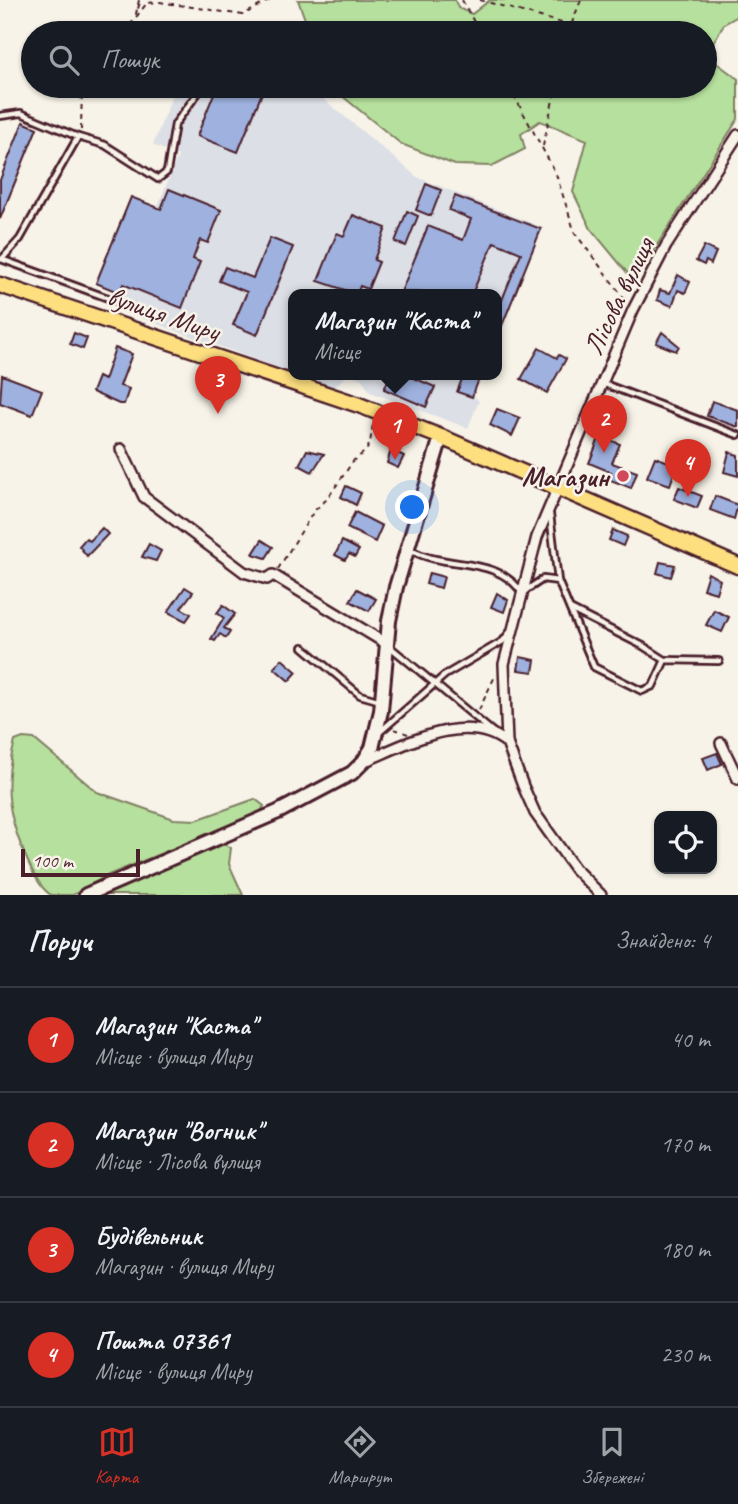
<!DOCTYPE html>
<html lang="uk">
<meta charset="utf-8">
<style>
body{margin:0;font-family:Caveat,sans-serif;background:#242831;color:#f1f3f6}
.controls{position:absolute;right:21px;bottom:21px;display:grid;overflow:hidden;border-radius:14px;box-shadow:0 2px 5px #0004}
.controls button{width:63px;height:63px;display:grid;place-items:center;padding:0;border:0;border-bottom:2px solid #363941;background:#171b24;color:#f1f3f6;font:35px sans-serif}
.scale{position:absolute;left:21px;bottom:18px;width:119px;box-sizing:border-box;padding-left:7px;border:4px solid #4a1f2b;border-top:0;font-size:19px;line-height:24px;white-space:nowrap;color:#4a1f2b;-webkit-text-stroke:5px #f7f3e8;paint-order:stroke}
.you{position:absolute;left:413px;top:508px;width:24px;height:24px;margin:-18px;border:5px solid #fff;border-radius:50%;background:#1a73e8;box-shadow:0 0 0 10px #1a73e833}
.badge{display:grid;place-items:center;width:46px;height:46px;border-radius:50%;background:#d93025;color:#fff;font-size:23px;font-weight:700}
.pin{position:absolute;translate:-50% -58px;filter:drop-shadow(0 2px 4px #0008)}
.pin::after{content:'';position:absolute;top:37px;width:24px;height:21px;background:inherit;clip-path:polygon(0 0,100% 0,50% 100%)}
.popup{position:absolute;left:288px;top:289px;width:214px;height:91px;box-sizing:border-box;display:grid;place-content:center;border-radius:14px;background:#171b24;filter:drop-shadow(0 2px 5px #0005);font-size:23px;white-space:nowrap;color:#9ea1a6}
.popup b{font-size:26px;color:#f1f3f6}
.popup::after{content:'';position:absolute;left:50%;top:100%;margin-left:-14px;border:14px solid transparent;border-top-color:#171b24}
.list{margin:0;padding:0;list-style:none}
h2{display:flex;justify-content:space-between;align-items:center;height:91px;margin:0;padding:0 28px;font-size:30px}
h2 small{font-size:23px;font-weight:400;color:#9ea1a6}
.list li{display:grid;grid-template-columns:46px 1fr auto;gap:21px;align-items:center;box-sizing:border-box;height:105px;padding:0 28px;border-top:2px solid #363941}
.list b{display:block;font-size:26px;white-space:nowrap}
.list p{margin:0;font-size:23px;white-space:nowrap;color:#9ea1a6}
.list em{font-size:23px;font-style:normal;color:#9ea1a6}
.icon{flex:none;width:38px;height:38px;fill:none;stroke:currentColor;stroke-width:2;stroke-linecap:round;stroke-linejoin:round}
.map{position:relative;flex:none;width:738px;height:895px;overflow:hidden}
.search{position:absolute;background:#171b24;box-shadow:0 2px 5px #0004;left:21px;right:21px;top:21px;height:77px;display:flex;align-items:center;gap:18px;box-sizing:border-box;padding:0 24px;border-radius:38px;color:#9ea1a6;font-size:26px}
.sheet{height:511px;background:#171b24}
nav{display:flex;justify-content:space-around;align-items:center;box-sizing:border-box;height:98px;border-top:2px solid #363941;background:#171b24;font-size:19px;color:#9ea1a6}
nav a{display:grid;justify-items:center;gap:4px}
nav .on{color:#d93025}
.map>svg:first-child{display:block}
.built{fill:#dcdfe5}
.green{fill:#b6e09d;stroke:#808064;stroke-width:2}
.building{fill:#9eb1df;stroke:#4a1f2b;stroke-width:2}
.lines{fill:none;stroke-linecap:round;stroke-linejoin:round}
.lane-casing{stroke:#4a1f2b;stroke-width:10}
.street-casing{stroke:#4a1f2b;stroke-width:14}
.secondary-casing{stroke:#4a1f2b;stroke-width:18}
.primary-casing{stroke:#4a1f2b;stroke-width:19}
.path{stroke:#4a1f2b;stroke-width:2;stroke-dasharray:5 5;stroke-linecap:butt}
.lane{stroke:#f7f3e8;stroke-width:4.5}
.street{stroke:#f7f3e8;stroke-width:9}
.secondary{stroke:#f7f3e8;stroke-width:12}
.primary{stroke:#fddf80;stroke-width:14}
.poi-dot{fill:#d1495b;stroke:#f7f3e8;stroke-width:2.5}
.labels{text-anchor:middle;stroke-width:5;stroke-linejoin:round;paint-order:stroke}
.street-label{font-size:28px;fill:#4a1f2b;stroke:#f7f3e8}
.poi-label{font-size:28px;font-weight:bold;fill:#4a1f2b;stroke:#f7f3e8;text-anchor:end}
</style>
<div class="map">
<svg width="738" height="895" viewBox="0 0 738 895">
<rect width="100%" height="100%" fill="#f7f3e8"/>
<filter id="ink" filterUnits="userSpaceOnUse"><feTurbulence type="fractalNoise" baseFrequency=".0143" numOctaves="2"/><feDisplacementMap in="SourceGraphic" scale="14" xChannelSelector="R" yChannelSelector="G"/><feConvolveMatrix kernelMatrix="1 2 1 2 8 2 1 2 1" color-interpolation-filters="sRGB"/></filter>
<g filter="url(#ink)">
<g class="built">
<polygon points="176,86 308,86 417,177 543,228 497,338 496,294 294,294 293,373 116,309 178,156 153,145"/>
<polygon points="297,374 347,374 335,387"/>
<polygon points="350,374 481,374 473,395 479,401 468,428 370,392 362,379"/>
</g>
<g class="green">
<polygon points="298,0 455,0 458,8 472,14 490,0 738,0 738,16 724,24 706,55 738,79 738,119 634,281 591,229 573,192 587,140 540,121 521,134 525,149 492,166 455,165 401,144 330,86 705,86 705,33 310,33"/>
<path d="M23 738 34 739 97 792 174 819 196 820 255 799 264 806 260 813 106 876 73 895H51C41 889 34 875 29 864 9 821 2 788 15 741Z"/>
<polygon points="224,844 231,848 229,864 243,895 101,895"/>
</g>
<g class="building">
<polygon points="217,86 245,86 262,93 238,152 197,136"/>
<polygon points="23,122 37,128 0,219 0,180"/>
<polygon points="426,184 441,190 431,216 416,210"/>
<polygon points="169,189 221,210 208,243 200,240 193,259 200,262 182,308 123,284 120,293 96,283 131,197 161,209"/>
<polygon points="455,196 541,229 497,338 496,315 521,253 494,242 472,294 401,292 428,226 463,240 471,219 449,210"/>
<polygon points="407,211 418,216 406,246 395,242"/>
<polygon points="353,215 386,228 374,260 379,262 368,289 360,286 357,294 318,281 337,233 344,236"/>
<polygon points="270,238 293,247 257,335 233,325 247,292 219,281 225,267 253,278"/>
<polygon points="704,246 716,252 711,264 706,261 704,265 696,261"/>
<polygon points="678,275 690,282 685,293 678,290 672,306 657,300 660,290 670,293"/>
<polygon points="662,332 679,346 676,351 656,343"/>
<polygon points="74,333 87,338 83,349 70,344"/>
<polygon points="115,348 132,354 120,386 129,389 124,404 119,404 92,392 98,377 104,380"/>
<polygon points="539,348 557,358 559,355 566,359 547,393 521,379"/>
<polygon points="391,374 405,374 435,387 426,407 384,389"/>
<polygon points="464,374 481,374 472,397 457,392"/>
<polygon points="2,375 42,390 32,415 0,403"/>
<polygon points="712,401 738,410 738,427 707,416"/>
<polygon points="497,409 520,418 512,436 490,425"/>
<polygon points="600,436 620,444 612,463 637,472 631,488 608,479 611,472 589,463"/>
<polygon points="307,450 324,454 312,472 299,465"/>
<polygon points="391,450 404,456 398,468 387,463"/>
<polygon points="729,452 738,455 738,476 724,472"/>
<polygon points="655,457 677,465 670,485 647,477"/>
<polygon points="346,486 361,493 356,505 341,497"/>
<polygon points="679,487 702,496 697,508 674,499"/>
<polygon points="715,496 738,505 734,519 710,510"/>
<polygon points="355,512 382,526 375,542 347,528"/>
<polygon points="102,528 108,534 87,556 79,546 86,538 90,541"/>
<polygon points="613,530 627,536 623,546 609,540"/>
<polygon points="262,540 273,547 266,558 253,554"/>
<polygon points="342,541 359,550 355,557 349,554 345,560 335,555"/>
<polygon points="149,544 161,551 156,561 142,557"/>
<polygon points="660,562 675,565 671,577 657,573"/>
<polygon points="429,573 444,577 441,588 426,584"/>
<polygon points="708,573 720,580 716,593 703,589"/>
<polygon points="185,587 193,592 181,608 191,614 186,621 168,612"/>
<polygon points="357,589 376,599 369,611 350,601"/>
<polygon points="497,593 508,600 504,612 491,607"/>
<polygon points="223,605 235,614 224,628 230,632 226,638 220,634 215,641 211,639 224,618 217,613"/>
<polygon points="714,610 729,617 722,632 706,625"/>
<polygon points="520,657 535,660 533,672 518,670"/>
<polygon points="282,659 297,672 289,681 274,668"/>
<polygon points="717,753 722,764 708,770 703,758"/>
</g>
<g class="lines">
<defs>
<g id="lane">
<polyline points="0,116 21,113 78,137 20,239 2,259"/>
<polyline points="78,137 105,145 158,179 167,172 175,124 203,86"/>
<polyline points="1,259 119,302"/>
<polyline points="602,383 738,435"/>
<polyline points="550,514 558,581 594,667 642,691 653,686 665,660 719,661"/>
<path d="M409 549C446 571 496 554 522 593L543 579 558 581"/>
<polyline points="570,609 643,646 665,660"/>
<polyline points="389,646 493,732"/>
<polyline points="303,647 360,695 381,701"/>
<polyline points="381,731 445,675 503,641 509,633"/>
</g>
<g id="street">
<polyline points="121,449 144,497 244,572 267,579 273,575 387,644"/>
<polyline points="721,743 738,779"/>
<path d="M365 761C406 744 467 710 507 743"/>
<polyline points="601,895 575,869 535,813 523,786 507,743 504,664 537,537 633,310 666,246 738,135"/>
</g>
<polyline id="secondary" points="86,895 278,812 352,773 364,761 372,748 381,711 389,621 396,587 441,437"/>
<polyline id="primary" points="0,285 359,405 441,437 738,566"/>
</defs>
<use href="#lane" class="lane-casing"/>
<use href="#street" class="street-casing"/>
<use href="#secondary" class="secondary-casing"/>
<use href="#primary" class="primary-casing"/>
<g class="path">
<polyline points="139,0 136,14 141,0"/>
<polyline points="462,0 480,33"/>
<polyline points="480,0 569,25"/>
<polyline points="124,33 147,3 160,2 243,15 270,0"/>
<polyline points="568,33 581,0"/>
<polyline points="509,86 556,174 575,233 627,302"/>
<polyline points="81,130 82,86"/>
<polyline points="543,146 556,86"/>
<polyline points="278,569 314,511 327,499 354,460 366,451 370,443 373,424"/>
<polyline points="479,710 496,674"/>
<polyline points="394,729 408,734"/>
</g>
<use href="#lane" class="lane"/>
<use href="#street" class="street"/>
<use href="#secondary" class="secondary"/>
<use href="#primary" class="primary"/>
</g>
</g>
<circle class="poi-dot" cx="623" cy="476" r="7"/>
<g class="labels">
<g class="street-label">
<text transform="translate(618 296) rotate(-64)" y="10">Лісова вулиця</text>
<text transform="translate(164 313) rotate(19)" y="10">вулиця Миру</text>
</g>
<g class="poi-label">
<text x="609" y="486">Магазин</text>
</g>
</g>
</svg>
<div class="controls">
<button><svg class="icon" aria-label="locate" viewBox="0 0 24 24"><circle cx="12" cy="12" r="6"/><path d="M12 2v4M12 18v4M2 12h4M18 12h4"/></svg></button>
</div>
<div class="scale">100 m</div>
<div class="you"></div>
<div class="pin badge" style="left:395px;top:460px">1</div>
<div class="popup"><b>Магазин &quot;Каста&quot;</b>Місце</div>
<div class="pin badge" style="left:604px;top:453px">2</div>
<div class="pin badge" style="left:218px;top:414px">3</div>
<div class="pin badge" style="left:688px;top:497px">4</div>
<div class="search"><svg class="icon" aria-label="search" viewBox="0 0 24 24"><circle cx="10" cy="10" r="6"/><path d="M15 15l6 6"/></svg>Пошук</div>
</div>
<section class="sheet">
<h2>Поруч<small>Знайдено: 4</small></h2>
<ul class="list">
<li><span class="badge">1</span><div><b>Магазин &quot;Каста&quot;</b><p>Місце · вулиця Миру</p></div><em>40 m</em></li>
<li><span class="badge">2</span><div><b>Магазин &quot;Вогник&quot;</b><p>Місце · Лісова вулиця</p></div><em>170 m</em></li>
<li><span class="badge">3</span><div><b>Будівельник</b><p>Магазин · вулиця Миру</p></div><em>180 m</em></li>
<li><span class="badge">4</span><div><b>Пошта 07361</b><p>Місце · вулиця Миру</p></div><em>230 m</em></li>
</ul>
</section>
<nav>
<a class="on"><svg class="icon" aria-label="map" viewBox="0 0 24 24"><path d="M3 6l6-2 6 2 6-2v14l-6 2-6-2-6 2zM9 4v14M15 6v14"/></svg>Карта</a>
<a><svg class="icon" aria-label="directions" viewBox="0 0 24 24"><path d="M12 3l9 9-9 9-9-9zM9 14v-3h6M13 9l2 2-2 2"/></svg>Маршрут</a>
<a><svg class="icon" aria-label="saved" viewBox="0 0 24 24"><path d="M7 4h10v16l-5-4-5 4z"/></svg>Збережені</a>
</nav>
